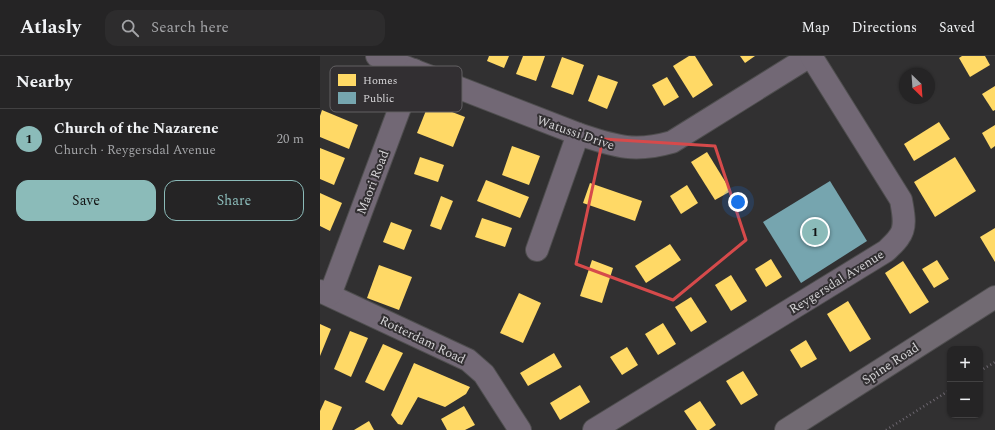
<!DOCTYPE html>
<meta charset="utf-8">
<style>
body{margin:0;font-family:Spectral,serif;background:#2d2c2d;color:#f1f3f6}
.controls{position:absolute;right:12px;bottom:12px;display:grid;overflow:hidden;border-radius:8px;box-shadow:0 1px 3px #0004}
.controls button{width:36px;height:36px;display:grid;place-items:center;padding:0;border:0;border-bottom:1px solid #424142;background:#252425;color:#f1f3f6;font:20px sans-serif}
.compass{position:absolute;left:579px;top:12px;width:36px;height:36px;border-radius:50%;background:#252425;box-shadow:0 1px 3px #0004;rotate:155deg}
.you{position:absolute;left:418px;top:146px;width:14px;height:14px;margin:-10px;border:3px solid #fff;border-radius:50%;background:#1a73e8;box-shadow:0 0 0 6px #1a73e833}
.badge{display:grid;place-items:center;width:26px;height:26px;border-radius:50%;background:#8bbbb9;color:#111;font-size:13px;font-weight:700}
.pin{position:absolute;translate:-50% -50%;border:2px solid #fff;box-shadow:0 1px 4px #0006}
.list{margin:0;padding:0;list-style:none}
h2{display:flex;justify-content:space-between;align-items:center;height:52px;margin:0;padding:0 16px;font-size:17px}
h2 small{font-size:13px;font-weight:400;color:#a3a4a7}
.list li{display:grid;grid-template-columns:26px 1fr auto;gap:12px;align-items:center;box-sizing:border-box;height:60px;padding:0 16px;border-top:1px solid #424142}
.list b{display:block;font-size:15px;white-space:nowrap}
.list p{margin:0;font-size:13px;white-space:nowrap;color:#a3a4a7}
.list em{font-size:13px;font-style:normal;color:#a3a4a7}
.actions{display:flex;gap:8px;padding:12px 16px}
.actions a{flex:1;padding:9px 0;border:1px solid #8bbbb9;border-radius:12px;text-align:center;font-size:14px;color:#8bbbb9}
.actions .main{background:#8bbbb9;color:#111}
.icon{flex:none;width:22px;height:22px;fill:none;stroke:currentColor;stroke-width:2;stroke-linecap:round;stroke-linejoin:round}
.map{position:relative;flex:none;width:675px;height:374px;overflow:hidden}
header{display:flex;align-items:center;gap:24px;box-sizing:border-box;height:56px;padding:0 20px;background:#252425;border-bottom:1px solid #424142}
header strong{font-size:19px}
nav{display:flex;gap:22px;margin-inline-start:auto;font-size:14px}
.search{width:280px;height:36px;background:#2d2c2d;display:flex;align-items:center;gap:10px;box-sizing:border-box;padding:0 14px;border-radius:12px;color:#a3a4a7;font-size:15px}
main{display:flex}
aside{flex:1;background:#252425}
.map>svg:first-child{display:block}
.homes{fill:#ffd966}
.public{fill:#76a5af}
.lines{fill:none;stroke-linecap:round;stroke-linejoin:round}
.minor-casing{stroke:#4f4e4f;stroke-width:24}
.major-casing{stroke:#4f4e4f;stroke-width:24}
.path{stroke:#6d6770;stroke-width:2.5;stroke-dasharray:1 3;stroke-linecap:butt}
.minor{stroke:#726875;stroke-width:22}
.major{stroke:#716a72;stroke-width:22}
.marked{fill:none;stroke:#d64a4b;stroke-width:3;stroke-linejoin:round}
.labels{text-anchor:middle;stroke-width:4;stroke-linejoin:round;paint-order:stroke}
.street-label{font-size:13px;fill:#d5d4d6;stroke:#322f32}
.key{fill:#322f32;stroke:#636163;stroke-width:1}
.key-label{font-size:11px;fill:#d5d4d6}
</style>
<header>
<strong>Atlasly</strong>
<div class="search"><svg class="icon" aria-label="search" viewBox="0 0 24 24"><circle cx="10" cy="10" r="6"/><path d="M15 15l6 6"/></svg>Search here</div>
<nav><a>Map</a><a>Directions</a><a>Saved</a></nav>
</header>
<main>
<aside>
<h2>Nearby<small></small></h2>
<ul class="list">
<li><span class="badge">1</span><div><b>Church of the Nazarene</b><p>Church · Reygersdal Avenue</p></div><em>20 m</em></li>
</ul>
<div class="actions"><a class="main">Save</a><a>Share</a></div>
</aside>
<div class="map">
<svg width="675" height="374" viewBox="0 0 675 374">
<rect width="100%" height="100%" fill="#313031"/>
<g class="homes">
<polygon points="169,0 189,0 184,12 167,5"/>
<polygon points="203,0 225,0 216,25 196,18"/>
<polygon points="369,0 375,0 393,29 373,42 353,10"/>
<polygon points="420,0 435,0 425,7"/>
<polygon points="642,0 665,0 670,9 650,21 639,2"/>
<polygon points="242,1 264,9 253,39 231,31"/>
<polygon points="278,19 298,26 287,53 268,45"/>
<polygon points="347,21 359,41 344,50 332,29"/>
<polygon points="675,30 675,54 673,55 662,38"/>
<polygon points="109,47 145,61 133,91 97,77"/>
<polygon points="2,54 38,69 29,93 0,81 0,60"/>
<polygon points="619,66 630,83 594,105 584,88"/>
<polygon points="675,69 675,90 671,93 662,77"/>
<polygon points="192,90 220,100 209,129 182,119"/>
<polygon points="0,92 25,102 14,129 0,123"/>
<polygon points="387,96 411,135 395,144 371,106"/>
<polygon points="100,101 124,109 118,126 94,118"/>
<polygon points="635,101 656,135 615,161 594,126"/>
<polygon points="166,124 209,141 200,162 157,145"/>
<polygon points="270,127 322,145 315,165 263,147"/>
<polygon points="367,129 378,147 361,158 350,140"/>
<polygon points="0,137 22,147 10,175 0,170"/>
<polygon points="121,140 133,145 121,174 110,170"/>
<polygon points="162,162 192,172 185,191 155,181"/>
<polygon points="71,166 92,174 84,194 63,186"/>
<polygon points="675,172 675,206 660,181"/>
<polygon points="350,188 361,204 326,227 315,210"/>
<polygon points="451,203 462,221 446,231 435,213"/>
<polygon points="272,204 293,212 282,247 260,240"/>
<polygon points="617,204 629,223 614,232 602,213"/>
<polygon points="583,205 609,246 590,258 565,217"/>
<polygon points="59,209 92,221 79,254 47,242"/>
<polygon points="411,219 427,245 411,255 395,229"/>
<polygon points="199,237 221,247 203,287 180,277"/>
<polygon points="371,241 387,266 371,276 355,251"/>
<polygon points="528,245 551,283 530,296 507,258"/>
<polygon points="343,267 356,288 338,299 325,278"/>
<polygon points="0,268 11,273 0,300"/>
<polygon points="30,275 48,282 31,321 14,313"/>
<polygon points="486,284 497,303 481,312 470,294"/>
<polygon points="63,288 83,297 64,335 45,326"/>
<polygon points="307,291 318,309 302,319 290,301"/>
<polygon points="234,297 242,311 208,330 200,317"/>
<polygon points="94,307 150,331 146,338 125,351 98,341 82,369 78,368 71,359"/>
<polygon points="423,315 438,339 421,349 406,325"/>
<polygon points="260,329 270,346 240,364 230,347"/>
<polygon points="5,344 22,351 12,374 0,374 0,355"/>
<polygon points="380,345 396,369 389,374 377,374 364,355"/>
<polygon points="144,350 155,369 145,374 127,374 121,363"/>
<polygon points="49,365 54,374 34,374"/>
</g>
<polygon class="public" points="510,125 547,185 481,227 443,166"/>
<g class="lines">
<defs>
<g id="minor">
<path d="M57 0 258 78C295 90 313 97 352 86L490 0"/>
<polyline points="217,194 258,78"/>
<polyline points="0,235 148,304 164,318 200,374"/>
<polyline points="10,239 94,14"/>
<path d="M274 374 566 195C570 191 576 186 579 181 587 171 583 156 581 144L491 0"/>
</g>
<polyline id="major" points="466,374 675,241"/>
</defs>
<use href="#minor" class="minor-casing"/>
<use href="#major" class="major-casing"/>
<g class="path">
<polyline points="660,315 675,306"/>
<polyline points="566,374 630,334"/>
</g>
<use href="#minor" class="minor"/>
<use href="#major" class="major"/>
</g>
<path class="marked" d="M283 83 395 90 426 184 353 244 256 208Z"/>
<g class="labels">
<g class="street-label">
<text transform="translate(256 76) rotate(19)" y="5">Watussi Drive</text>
<text transform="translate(52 126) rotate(-69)" y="5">Maori Road</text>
<text transform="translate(516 225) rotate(-32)" y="5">Reygersdal Avenue</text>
<text transform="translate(103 283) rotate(26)" y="5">Rotterdam Road</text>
<text transform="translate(570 307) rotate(-33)" y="5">Spine Road</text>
</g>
</g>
<rect x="10" y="10" width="132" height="46" rx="6" class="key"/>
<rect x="18" y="18" width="18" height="12" fill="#ffd966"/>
<rect x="18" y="36" width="18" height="12" fill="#76a5af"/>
<g class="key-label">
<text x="43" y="28">Homes</text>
<text x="43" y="46">Public</text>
</g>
</svg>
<div class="controls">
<button>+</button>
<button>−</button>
</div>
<svg class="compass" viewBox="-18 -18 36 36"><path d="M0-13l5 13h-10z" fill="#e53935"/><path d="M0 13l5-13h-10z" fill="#a3a4a7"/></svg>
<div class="you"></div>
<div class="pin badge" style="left:495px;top:176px">1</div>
</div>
</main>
